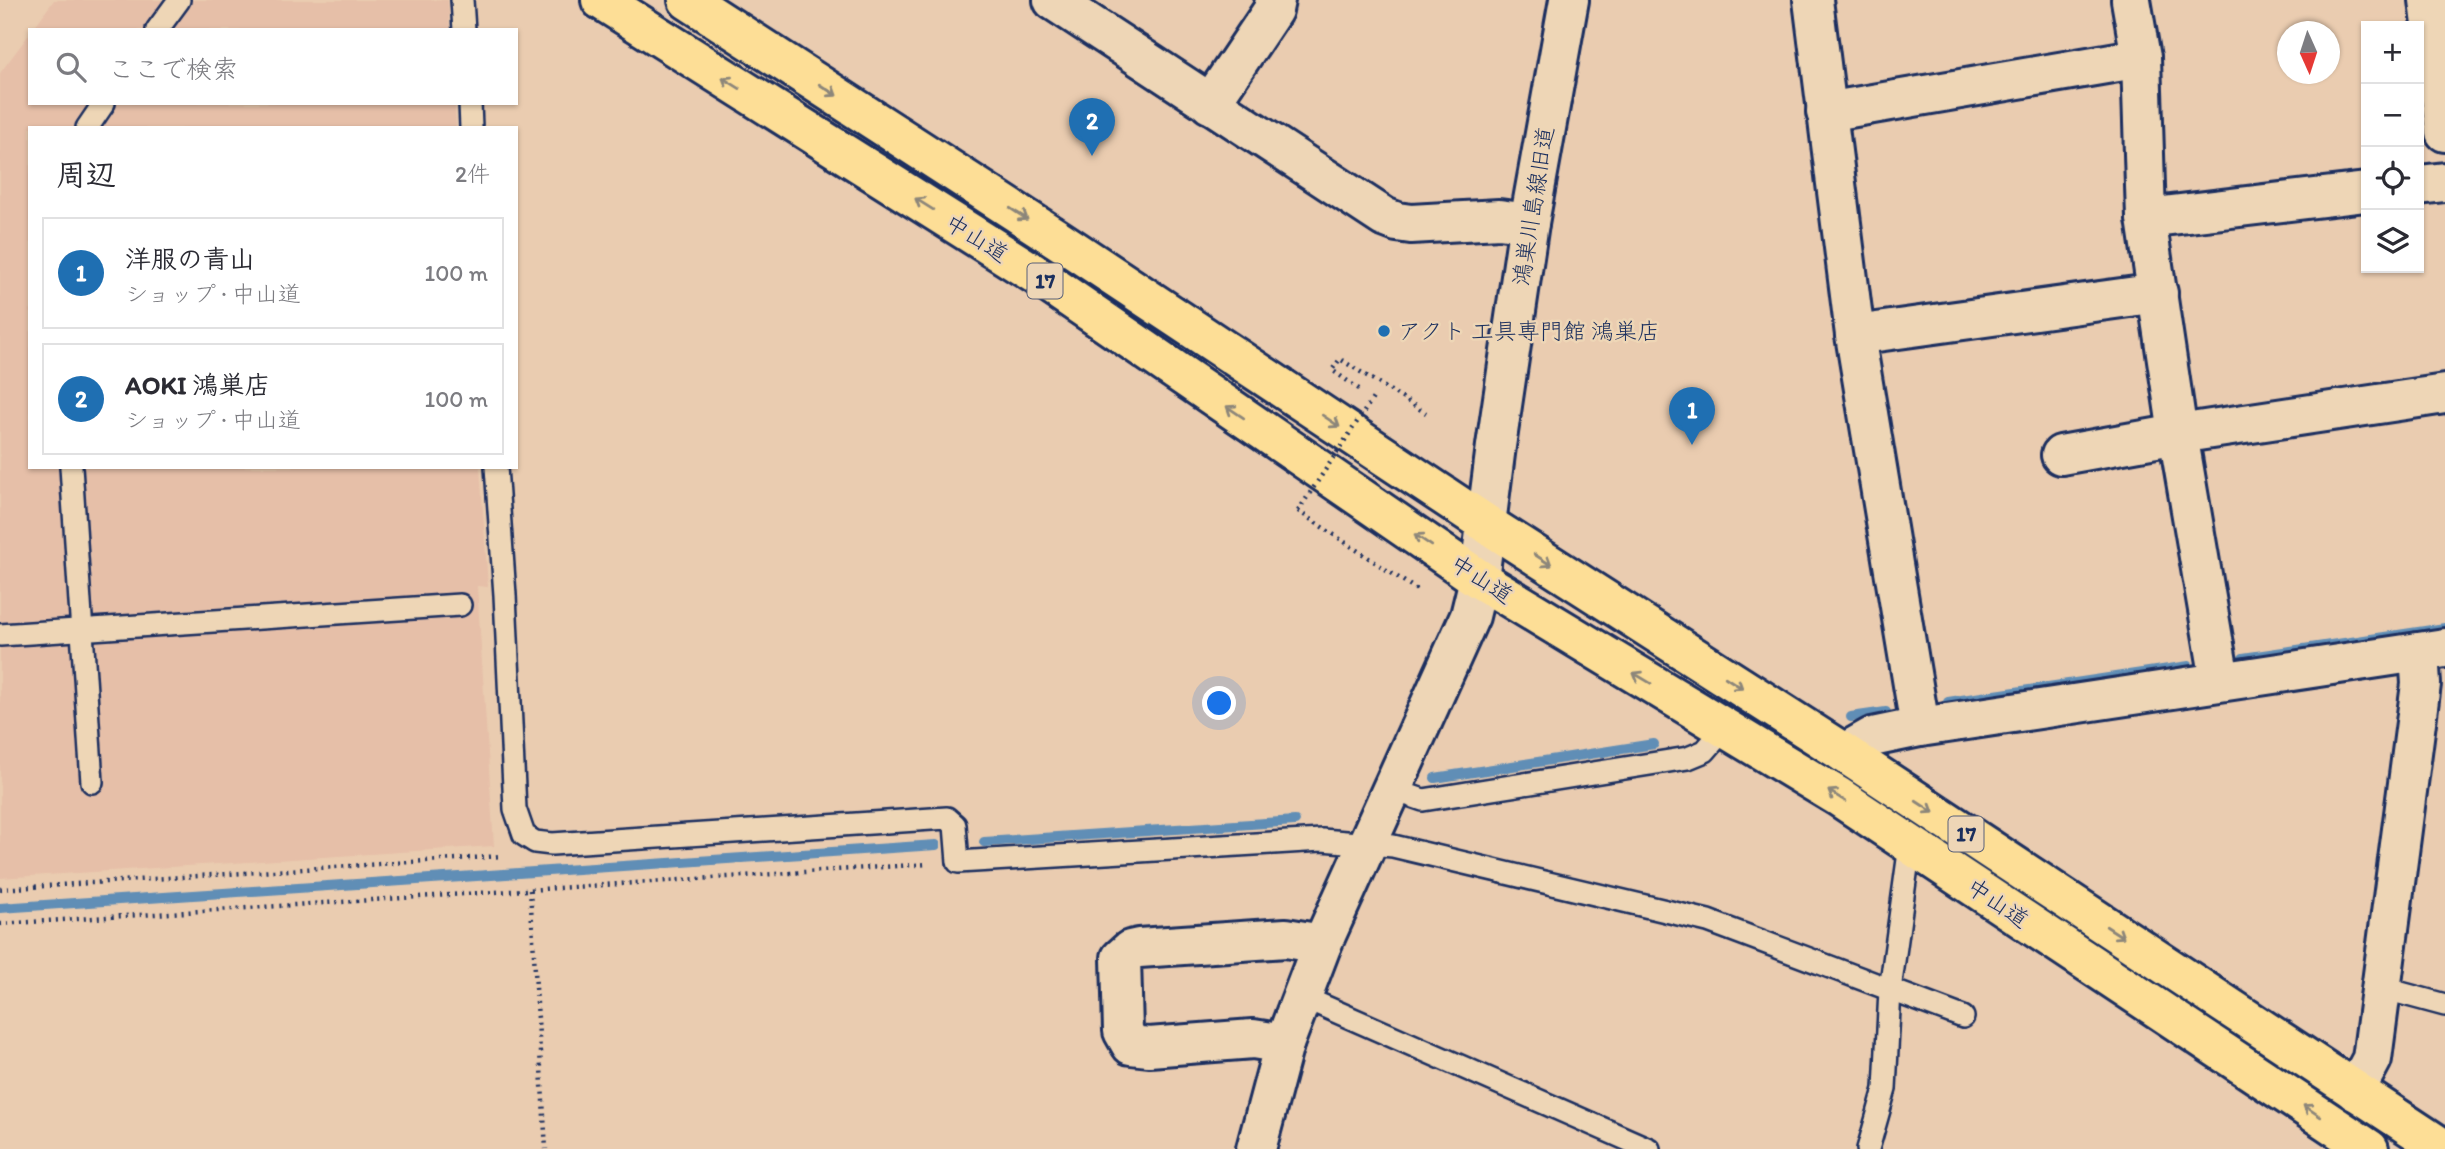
<!DOCTYPE html>
<html lang="ja">
<meta charset="utf-8">
<style>
body{margin:0;font-family:Itim,"Klee One",sans-serif;background:#f2f2f3;color:#2b2b33}
.controls{position:absolute;right:21px;top:21px;display:grid;overflow:hidden;border-radius:0px;box-shadow:0 2px 5px #0004}
.controls button{width:63px;height:63px;display:grid;place-items:center;padding:0;border:0;border-bottom:2px solid #e1e1e2;background:#fff;color:#2b2b33;font:35px sans-serif}
.compass{position:absolute;left:2277px;top:21px;width:63px;height:63px;border-radius:50%;background:#fff;box-shadow:0 2px 5px #0004;rotate:177deg}
.you{position:absolute;left:1220px;top:704px;width:24px;height:24px;margin:-18px;border:5px solid #fff;border-radius:50%;background:#1a73e8;box-shadow:0 0 0 10px #1a73e833}
.badge{display:grid;place-items:center;width:46px;height:46px;border-radius:50%;background:#1f6fb2;color:#fff;font-size:23px;font-weight:700}
.pin{position:absolute;translate:-50% -58px;filter:drop-shadow(0 2px 4px #0008)}
.pin::after{content:'';position:absolute;top:37px;width:24px;height:21px;background:inherit;clip-path:polygon(0 0,100% 0,50% 100%)}
.list{margin:0;padding:0;list-style:none}
h2{display:flex;justify-content:space-between;align-items:center;height:91px;margin:0;padding:0 28px;font-size:30px}
h2 small{font-size:23px;font-weight:400;color:#7c7c81}
.list li{display:grid;grid-template-columns:46px 1fr auto;gap:21px;align-items:center;box-sizing:border-box;height:112px;margin:0 14px 14px;padding:0 14px;border:2px solid #e1e1e2;border-radius:0px}
.list b{display:block;font-size:26px;white-space:nowrap}
.list p{margin:0;font-size:23px;white-space:nowrap;color:#7c7c81}
.list em{font-size:23px;font-style:normal;color:#7c7c81}
.icon{flex:none;width:38px;height:38px;fill:none;stroke:currentColor;stroke-width:2;stroke-linecap:round;stroke-linejoin:round}
.map{position:relative;flex:none;width:2445px;height:1149px;overflow:hidden}
.search{position:absolute;background:#fff;box-shadow:0 2px 5px #0004;left:28px;top:28px;width:490px;height:77px;display:flex;align-items:center;gap:18px;box-sizing:border-box;padding:0 24px;border-radius:0px;color:#7c7c81;font-size:26px}
.panel{position:absolute;background:#fff;box-shadow:0 2px 5px #0004;left:28px;top:126px;width:490px;height:343px;border-radius:0px}
.map>svg:first-child{display:block}
.built{fill:#e6bfa8}
.lines{fill:none;stroke-linecap:round;stroke-linejoin:round}
.stream{stroke:#618eb6;stroke-width:10}
.service-casing{stroke:#1b2f5e;stroke-width:26}
.minor-casing{stroke:#1b2f5e;stroke-width:44}
.tertiary-casing{stroke:#1b2f5e;stroke-width:44}
.trunk-casing{stroke:#1b2f5e;stroke-width:44}
.path{stroke:#1b2f5e;stroke-width:4.5;stroke-dasharray:2 5;stroke-linecap:butt}
.service{stroke:#eed6b6;stroke-width:21}
.minor{stroke:#eed6b6;stroke-width:38}
.tertiary{stroke:#eed6b6;stroke-width:38}
.trunk{stroke:#fdde96;stroke-width:38}
.path-bridge{stroke:#1b2f5e;stroke-width:4.5;stroke-dasharray:2 5;stroke-linecap:butt}
.oneway{stroke:#8c867a}
.poi-dot{fill:#1f6fb2;stroke:#eed6b6;stroke-width:2.5}
.labels{text-anchor:middle;stroke-width:5;stroke-linejoin:round;paint-order:stroke}
.shield{fill:#eed6b6;stroke:#5a6178;stroke-width:2}
.shield-label{font-size:21px;font-weight:bold;fill:#1b2f5e}
.street-label{font-size:23px;fill:#1b2f5e;stroke:#eed6b6}
.poi-label{font-size:23px;fill:#1b2f5e;stroke:#eed6b6;text-anchor:start}
</style>
<div class="map">
<svg width="2445" height="1149" viewBox="0 0 2445 1149">
<rect width="100%" height="100%" fill="#eaccb0"/>
<filter id="ink" filterUnits="userSpaceOnUse"><feTurbulence type="fractalNoise" baseFrequency=".0143" numOctaves="2"/><feDisplacementMap in="SourceGraphic" scale="14" xChannelSelector="R" yChannelSelector="G"/><feConvolveMatrix kernelMatrix="1 2 1 2 8 2 1 2 1" color-interpolation-filters="sRGB"/></filter>
<g filter="url(#ink)">
<g class="built">
<polygon points="54,0 448,0 450,30 32,30"/>
<polygon points="30,33 30,103 455,103 456,128 30,128 30,467 480,467 488,587 477,586 494,846 0,878 0,73"/>
</g>
<g class="lines">
<g class="stream">
<polyline points="2243,658 2445,628"/>
<polyline points="1948,702 2189,666"/>
<polyline points="1851,717 1886,712"/>
<polyline points="1435,778 1654,744"/>
<polyline points="984,842 1295,821"/>
<polyline points="0,908 936,845"/>
</g>
<defs>
<g id="service">
<polyline points="462,0 464,30"/>
<polyline points="157,30 179,0"/>
<polyline points="470,103 471,128"/>
<polyline points="87,128 104,103"/>
<polyline points="71,467 92,782"/>
<polyline points="496,467 505,595 515,809 524,835 535,842 552,844 947,818 955,825 958,862 1322,840 1393,846 1708,921 1963,1017"/>
<polyline points="0,635 460,605"/>
<polyline points="1391,789 1423,800 1688,758 1705,751 1725,728"/>
<polyline points="2382,988 2445,1005"/>
<polyline points="1303,997 1649,1149"/>
<polyline points="1868,1149 1885,1089 1890,990 1910,845"/>
</g>
<g id="minor">
<polyline points="1053,0 1384,217 1397,222 1411,224 1499,219 1529,223"/>
<polyline points="1813,0 1855,335 1920,727"/>
<polyline points="2131,0 2141,58 2146,218 2178,434 2220,680"/>
<polyline points="2429,0 2445,132"/>
<polyline points="1210,104 1273,10 1275,0"/>
<polyline points="1826,112 2141,58"/>
<polyline points="2419,185 2445,182"/>
<polyline points="2146,218 2366,192"/>
<polyline points="1855,335 2158,293"/>
<polyline points="2061,455 2178,434 2445,394"/>
<polyline points="1844,753 1872,737 1920,727 2445,648"/>
<polyline points="1284,1044 1253,1039 1149,1047 1131,1045 1123,1031 1121,958 1130,950 1139,948 1286,938 1322,944"/>
<polyline points="2355,1091 2372,1059 2421,684 2419,652"/>
</g>
<polyline id="tertiary" points="1256,1149 1284,1044 1322,944 1470,616 1479,579 1496,446 1529,223 1569,0"/>
<g id="trunk">
<polyline points="601,0 1038,276 1479,579 1839,797 2369,1149"/>
<polyline points="688,0 1059,240 1485,523 1844,753 2444,1149"/>
</g>
</defs>
<use href="#service" class="service-casing"/>
<use href="#minor" class="minor-casing"/>
<use href="#tertiary" class="tertiary-casing"/>
<use href="#trunk" class="trunk-casing"/>
<g class="path">
<polyline points="1359,389 1332,370 1340,359 1426,413"/>
<polyline points="1298,511 1420,592"/>
<polyline points="0,889 502,856"/>
<polyline points="530,890 546,1149"/>
<polyline points="0,924 929,864"/>
</g>
<use href="#service" class="service"/>
<use href="#minor" class="minor"/>
<use href="#tertiary" class="tertiary"/>
<use href="#trunk" class="trunk"/>
<polyline class="path-bridge" points="1298,511 1373,398"/>
</g>
<defs><path id="oneway-shaft" d="M-6 0H5M1.5-3L5.5 0L1.5 3" fill="none" stroke-width="1.6" stroke-linecap="round" stroke-linejoin="round" transform="scale(1.75)"/></defs>
<g class="oneway">
<use href="#oneway-shaft" transform="translate(731 83) rotate(-148)"/>
<use href="#oneway-shaft" transform="translate(828 90) rotate(33)"/>
<use href="#oneway-shaft" transform="translate(924 204) rotate(-148)"/>
<use href="#oneway-shaft" transform="translate(1019 214) rotate(33)"/>
<use href="#oneway-shaft" transform="translate(1235 412) rotate(-146)"/>
<use href="#oneway-shaft" transform="translate(1331 421) rotate(34)"/>
<use href="#oneway-shaft" transform="translate(1423 540) rotate(-146)"/>
<use href="#oneway-shaft" transform="translate(1543 560) rotate(33)"/>
<use href="#oneway-shaft" transform="translate(1642 678) rotate(-149)"/>
<use href="#oneway-shaft" transform="translate(1734 683) rotate(33)"/>
<use href="#oneway-shaft" transform="translate(1837 796) rotate(-148)"/>
<use href="#oneway-shaft" transform="translate(1925 807) rotate(33)"/>
<use href="#oneway-shaft" transform="translate(2115 932) rotate(33)"/>
<use href="#oneway-shaft" transform="translate(2312 1111) rotate(-146)"/>
</g>
</g>
<circle class="poi-dot" cx="1384" cy="331" r="7"/>
<g class="labels">
<g class="shield">
<rect x="1027.5" y="263.5" width="35" height="35" rx="5"/>
<rect x="1948.5" y="816.5" width="35" height="35" rx="5"/>
</g>
<g class="shield-label">
<text x="1045" y="288">17</text>
<text x="1966" y="841">17</text>
</g>
<g class="street-label">
<text transform="translate(1533 206) rotate(-81)" y="8">鴻巣川島線旧道</text>
<text transform="translate(977 238) rotate(32)" y="8">中山道</text>
<text transform="translate(1482 579) rotate(33)" y="8">中山道</text>
<text transform="translate(1998 903) rotate(34)" y="8">中山道</text>
</g>
<g class="poi-label">
<text x="1398" y="339">アクト 工具専門館 鴻巣店</text>
</g>
</g>
</svg>
<div class="controls">
<button>+</button>
<button>−</button>
<button><svg class="icon" aria-label="locate" viewBox="0 0 24 24"><circle cx="12" cy="12" r="6"/><path d="M12 2v4M12 18v4M2 12h4M18 12h4"/></svg></button>
<button><svg class="icon" aria-label="layers" viewBox="0 0 24 24"><path d="M12 4l9 5-9 5-9-5zM3 14l9 5 9-5"/></svg></button>
</div>
<svg class="compass" viewBox="-18 -18 36 36"><path d="M0-13l5 13h-10z" fill="#e53935"/><path d="M0 13l5-13h-10z" fill="#7c7c81"/></svg>
<div class="you"></div>
<div class="pin badge" style="left:1692px;top:445px">1</div>
<div class="pin badge" style="left:1092px;top:156px">2</div>
<div class="search"><svg class="icon" aria-label="search" viewBox="0 0 24 24"><circle cx="10" cy="10" r="6"/><path d="M15 15l6 6"/></svg>ここで検索</div>
<section class="panel">
<h2>周辺<small>2件</small></h2>
<ul class="list">
<li><span class="badge">1</span><div><b>洋服の青山</b><p>ショップ · 中山道</p></div><em>100 m</em></li>
<li><span class="badge">2</span><div><b>AOKI 鴻巣店</b><p>ショップ · 中山道</p></div><em>100 m</em></li>
</ul>
</section>
</div>
